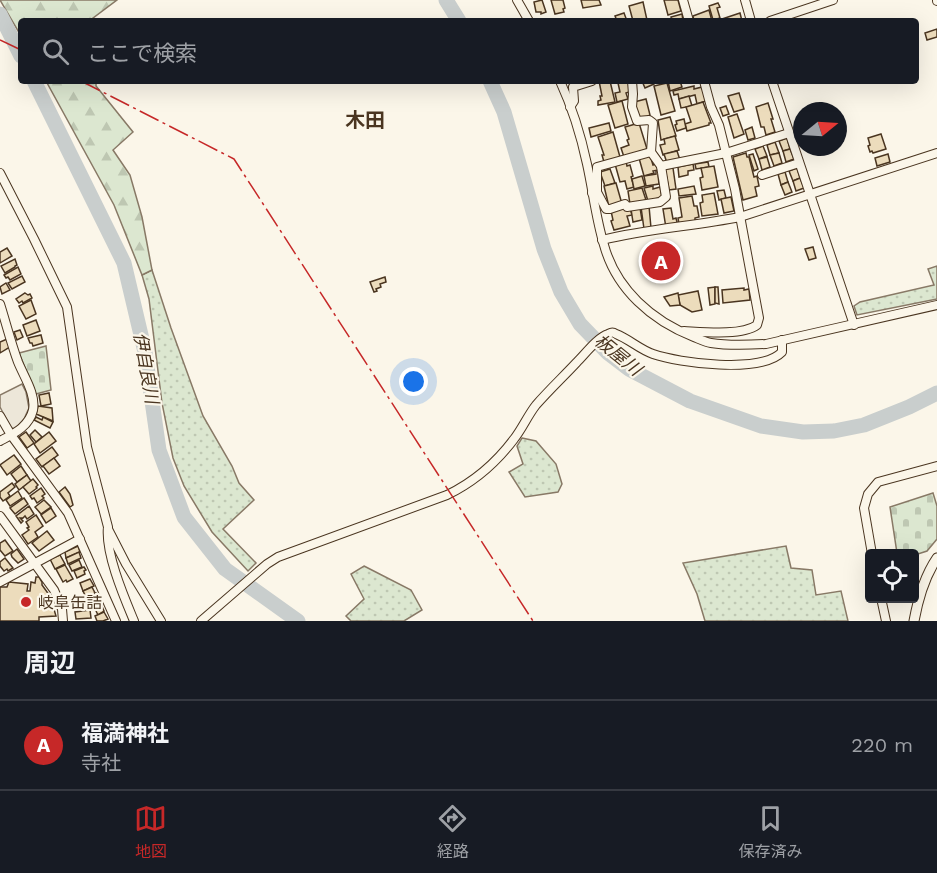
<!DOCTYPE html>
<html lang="ja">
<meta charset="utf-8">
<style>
body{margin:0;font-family:"Work Sans","Noto Sans JP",sans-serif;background:#242831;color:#f1f3f6}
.controls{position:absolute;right:18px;bottom:18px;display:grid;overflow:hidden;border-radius:6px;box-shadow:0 6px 24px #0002}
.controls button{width:54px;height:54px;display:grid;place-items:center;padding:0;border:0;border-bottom:2px solid #363941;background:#171b24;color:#f1f3f6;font:30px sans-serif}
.compass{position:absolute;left:793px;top:102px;width:54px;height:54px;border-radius:50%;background:#171b24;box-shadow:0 6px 24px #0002;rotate:72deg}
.you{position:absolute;left:414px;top:382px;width:21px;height:21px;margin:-15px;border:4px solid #fff;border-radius:50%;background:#1a73e8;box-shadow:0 0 0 9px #1a73e833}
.badge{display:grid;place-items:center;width:39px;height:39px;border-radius:50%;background:#c62828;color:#fff;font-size:20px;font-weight:700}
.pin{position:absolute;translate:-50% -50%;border:3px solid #fff;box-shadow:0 2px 6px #0006}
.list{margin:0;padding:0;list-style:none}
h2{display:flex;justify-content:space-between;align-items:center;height:78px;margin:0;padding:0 24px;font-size:26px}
h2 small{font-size:20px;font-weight:400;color:#9ea1a6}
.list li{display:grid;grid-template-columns:39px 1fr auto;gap:18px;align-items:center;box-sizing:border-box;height:90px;padding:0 24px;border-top:2px solid #363941}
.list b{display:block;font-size:22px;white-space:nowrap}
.list p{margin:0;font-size:20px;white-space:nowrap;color:#9ea1a6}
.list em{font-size:20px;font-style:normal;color:#9ea1a6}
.icon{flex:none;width:33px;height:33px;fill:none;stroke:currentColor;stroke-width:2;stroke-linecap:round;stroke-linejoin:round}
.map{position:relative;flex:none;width:937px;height:621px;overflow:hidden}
.search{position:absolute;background:#171b24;box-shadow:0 6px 24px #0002;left:18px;right:18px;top:18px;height:66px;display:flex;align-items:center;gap:15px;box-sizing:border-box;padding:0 21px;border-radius:6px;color:#9ea1a6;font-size:22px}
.sheet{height:168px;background:#171b24}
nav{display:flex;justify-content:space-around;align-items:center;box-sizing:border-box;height:84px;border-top:2px solid #363941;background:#171b24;font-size:16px;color:#9ea1a6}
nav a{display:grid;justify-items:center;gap:3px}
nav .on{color:#c62828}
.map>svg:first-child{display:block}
.grass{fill:url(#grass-dots);stroke:#887966;stroke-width:1.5}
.forest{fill:url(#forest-firs);stroke:#887966;stroke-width:1.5}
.cemetery{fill:url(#cemetery-stones);stroke:#887966;stroke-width:1.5}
.parking{fill:#ede7d9;stroke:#887966;stroke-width:1.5}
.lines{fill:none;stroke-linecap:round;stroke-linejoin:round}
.river{stroke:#c9cecd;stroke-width:15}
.building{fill:#ecdcbc;stroke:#4a3520;stroke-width:1.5}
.minor-casing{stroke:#4a3520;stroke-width:10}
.tertiary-casing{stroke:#4a3520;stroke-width:11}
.minor{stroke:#fbf6e9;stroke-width:8}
.tertiary{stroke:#fbf6e9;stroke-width:9}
.power{stroke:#c62828;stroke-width:1.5;stroke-dasharray:21 4.5 3 4.5;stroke-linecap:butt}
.poi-dot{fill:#c62828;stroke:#fbf6e9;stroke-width:2}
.labels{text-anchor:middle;stroke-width:4.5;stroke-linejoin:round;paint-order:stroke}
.poi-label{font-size:16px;fill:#4a3520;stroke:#fbf6e9;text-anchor:start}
.water-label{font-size:18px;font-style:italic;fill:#4a3520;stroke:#fbf6e9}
.quarter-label{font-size:20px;font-weight:bold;fill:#4a3520;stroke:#fbf6e9}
</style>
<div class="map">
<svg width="937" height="621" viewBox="0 0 937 621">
<defs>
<pattern id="grass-dots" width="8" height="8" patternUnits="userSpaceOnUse" patternTransform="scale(1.5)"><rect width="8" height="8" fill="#dce7d0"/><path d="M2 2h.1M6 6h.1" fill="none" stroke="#bec7b2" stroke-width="1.8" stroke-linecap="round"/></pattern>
<pattern id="forest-firs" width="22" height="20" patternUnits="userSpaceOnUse" patternTransform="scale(1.5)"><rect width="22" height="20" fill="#dce7d0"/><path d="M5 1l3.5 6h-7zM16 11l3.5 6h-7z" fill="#bec7b2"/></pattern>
<pattern id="cemetery-stones" width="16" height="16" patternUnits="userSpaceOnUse" patternTransform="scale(1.5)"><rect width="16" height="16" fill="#dce7d0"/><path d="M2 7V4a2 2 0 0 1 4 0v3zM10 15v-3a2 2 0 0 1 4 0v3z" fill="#bec7b2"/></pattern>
</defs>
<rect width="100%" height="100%" fill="#fbf6e9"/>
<g class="grass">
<polygon points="937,266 937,299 857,315 854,306 860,302 934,285 928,269"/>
<polygon points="152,270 171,328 203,416 232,466 239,483 254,500 223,529 256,563 248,571 212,532 184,486 173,458 162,403 149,299 142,275"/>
<polygon points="522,438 536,441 556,464 562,484 558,492 525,497 509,472 523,464 517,446"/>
<polygon points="786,546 791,568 812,570 816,595 841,591 848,621 705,621 697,594 683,563"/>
<polygon points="364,566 411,590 422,610 404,621 351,621 346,616 364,599 351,574"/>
</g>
<g class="forest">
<polygon points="0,0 117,0 89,21 21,21 21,36"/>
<polygon points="46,81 96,81 96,86 133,132 113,150 130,175 142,217 152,270 142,275 114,205"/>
</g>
<g class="cemetery">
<polygon points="46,346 51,390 36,394 19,353"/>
<polygon points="933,493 937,506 937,539 927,551 915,555 914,554 897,553 890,507"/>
</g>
<polygon class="parking" points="22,384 26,392 29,408 24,419 15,429 11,428 0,407 0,395"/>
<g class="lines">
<g class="river">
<polyline points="446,0 459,21"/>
<polyline points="0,14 21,56"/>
<polyline points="34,81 124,263 145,352 159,450 184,517 225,569 298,621"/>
<polyline points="490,81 504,112 544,249 561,292 580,324 608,353 629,369 690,401 761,426 803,432 834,431 864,425 909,407 937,393"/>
</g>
</g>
<g class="building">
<polygon points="542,0 546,12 541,14 541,12 536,12 534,2"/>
<polygon points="551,0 563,0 565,8 563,9 564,12 555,14"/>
<polygon points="581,0 599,0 601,5 583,8"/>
<polygon points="664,0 678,0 681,11 668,15"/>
<polygon points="643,2 647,20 633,21 629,6"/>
<polygon points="718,3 720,7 717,8 720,18 713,20 709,6"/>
<polygon points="709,10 712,21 694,21 693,16"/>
<polygon points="624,13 627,21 617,21 615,16"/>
<polygon points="740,13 742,21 716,21"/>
<polygon points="682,14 683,21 672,21 671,17"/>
<polygon points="937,29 937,37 927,40 925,33"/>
<polygon points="599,81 610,81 615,102 598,105 598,101 601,100 600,96 602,96"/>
<polygon points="619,81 629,81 632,91 626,93 628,99 617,102 615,93 620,92 618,83 619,83"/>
<polygon points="642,81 653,81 654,84 645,88"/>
<polygon points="668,81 680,81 682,87 670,91"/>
<polygon points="667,83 675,111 661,115 654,86"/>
<polygon points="694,86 694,89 702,87 706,101 697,104 695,95 679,99 678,94 674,95 673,91"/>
<polygon points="739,93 744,109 734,112 728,96"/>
<polygon points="689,96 692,106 681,108 679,99"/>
<polygon points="646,99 650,115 648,116 649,117 638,118 634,102"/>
<polygon points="622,101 628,124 615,128 608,105"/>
<polygon points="703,102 711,123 709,123 709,125 687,131 685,124 691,122 686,107"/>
<polygon points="768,103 773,119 771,119 775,132 766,135 764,127 761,127 756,107"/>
<polygon points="726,106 729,114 723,116 720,108"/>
<polygon points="737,114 744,134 734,138 728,117"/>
<polygon points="670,117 676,136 661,140 658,120"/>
<polygon points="684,119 686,128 677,131 675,125 677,124 676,121"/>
<polygon points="609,123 611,131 591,137 589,128"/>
<polygon points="639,123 647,149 624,157 621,148 629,145 627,140 629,139 625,127"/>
<polygon points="752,127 755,138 748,140 745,130"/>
<polygon points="613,132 620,157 604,162 602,155 604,155 598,137"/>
<polygon points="881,134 886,149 873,153 872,151 870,152 868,146 870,145 868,138"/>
<polygon points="675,136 679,150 663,155 660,145 665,144 664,139"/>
<polygon points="787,138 790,149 783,151 779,141"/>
<polygon points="775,142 779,153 770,155 767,145"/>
<polygon points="763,146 767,156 759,159 755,149"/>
<polygon points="790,149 794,159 786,162 783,151"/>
<polygon points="677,151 680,160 667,163 664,154"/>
<polygon points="746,153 747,157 749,157 754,177 757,176 759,186 755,187 757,196 743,200 733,157"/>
<polygon points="779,153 782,163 774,166 770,155"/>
<polygon points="753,154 758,169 754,171 749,155"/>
<polygon points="888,154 890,162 877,166 875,158"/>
<polygon points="650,155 653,165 656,164 658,170 653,171 654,173 644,176 639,158"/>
<polygon points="767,157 770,167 762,170 759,159"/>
<polygon points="626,161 627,166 630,165 633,176 631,177 634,187 627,189 625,181 620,182 615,164"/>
<polygon points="708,162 709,167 696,169 695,164"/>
<polygon points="693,164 694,170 688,171 688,175 679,177 678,167"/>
<polygon points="714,166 718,187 702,190 700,178 703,177 701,168"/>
<polygon points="673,168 676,189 669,190 665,169"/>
<polygon points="797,168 800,178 793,181 789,171"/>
<polygon points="610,169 615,183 605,186 600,172"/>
<polygon points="659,170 660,174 658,175 659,184 646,186 644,176 656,174 656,171"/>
<polygon points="785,172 788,182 781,185 778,174"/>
<polygon points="642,176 645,186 634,189 632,179"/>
<polygon points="800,178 804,188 796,191 793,181"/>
<polygon points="788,182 792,192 785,195 781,185"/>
<polygon points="616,183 622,204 609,207 604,186"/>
<polygon points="653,186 653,189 660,187 662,197 648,201 644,188"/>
<polygon points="694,186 696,194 679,196 678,189"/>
<polygon points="642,188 646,200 630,204 628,191"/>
<polygon points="724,190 726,198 719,200 717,191"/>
<polygon points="714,193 718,214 702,216 700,203 703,202 702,195"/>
<polygon points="692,196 694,206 697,206 699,217 695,218 695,221 679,224 678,218 682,217 679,198"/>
<polygon points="731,197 734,211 724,213 721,199"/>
<polygon points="649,206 651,228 644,229 641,207"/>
<polygon points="624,207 625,210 630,208 632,215 627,216 630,226 614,230 611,221 613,220 611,211"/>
<polygon points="640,208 642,220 633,222 631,209"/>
<polygon points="671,208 673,219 676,218 678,226 666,228 663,209"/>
<polygon points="664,241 665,250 657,251 655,242"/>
<polygon points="813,247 816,258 809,260 805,249"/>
<polygon points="7,248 12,256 0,263 0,252"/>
<polygon points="664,256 666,265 657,267 655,257"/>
<polygon points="15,259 17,265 15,266 15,267 5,273 1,266"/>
<polygon points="18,267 21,274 10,280 8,277 6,278 4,275"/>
<polygon points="22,276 25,282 12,289 8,283"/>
<polygon points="385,277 386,282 380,284 381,287 376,289 377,291 374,292 370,282"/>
<polygon points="6,283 10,290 2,294 0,287"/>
<polygon points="715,287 715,304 710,305 708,288"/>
<polygon points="715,287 718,287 719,304 715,303"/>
<polygon points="744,288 744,290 749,289 750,300 723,303 722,290"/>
<polygon points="698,291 702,310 692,312 680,305 678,295"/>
<polygon points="25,293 28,295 30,294 32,298 23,303 22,301 19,303 16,299"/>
<polygon points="678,293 680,305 670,306 664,297"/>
<polygon points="31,300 36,314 26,319 19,306"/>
<polygon points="36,320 40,331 27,336 23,325"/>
<polygon points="20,330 23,337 17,340 14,332"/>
<polygon points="41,335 43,343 33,346 32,343 30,343 28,338"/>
<polygon points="7,339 10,347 0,353 0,342"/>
<polygon points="49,393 51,404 41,406 39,395"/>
<polygon points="38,406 52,408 53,421 36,414"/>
<polygon points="36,417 42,420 43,417 53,422 50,428 34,420"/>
<polygon points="35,430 42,437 36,442 30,435"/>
<polygon points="26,432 34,443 27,448 19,437"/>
<polygon points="49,432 56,441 40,453 34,444"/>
<polygon points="52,447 58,455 42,467 36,459"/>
<polygon points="14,455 21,464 7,475 0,465"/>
<polygon points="54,458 60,466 49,474 43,466"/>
<polygon points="21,466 27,475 17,482 11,474"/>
<polygon points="27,475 31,481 19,490 15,484"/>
<polygon points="33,479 38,485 36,487 37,488 29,494 23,487"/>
<polygon points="12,483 15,487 8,493 10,496 3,501 0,497 0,492"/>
<polygon points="65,487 70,494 73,505 70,507 59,492"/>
<polygon points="41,488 45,494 42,496 44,498 37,503 34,498 32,499 30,496"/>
<polygon points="18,491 22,498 10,506 6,500"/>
<polygon points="24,498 28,504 15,514 10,508"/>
<polygon points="44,500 51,507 41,514 35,507"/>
<polygon points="29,506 34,514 27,519 25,516 22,519 22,518 20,518 23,521 21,523 16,516"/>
<polygon points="51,508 56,516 46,523 41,515"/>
<polygon points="36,515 43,526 35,532 38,537 28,544 22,535 29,530 27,528 29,527 26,522"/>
<polygon points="47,531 54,540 39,551 32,543"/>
<polygon points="5,540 13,551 5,556 0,550 0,543"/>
<polygon points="78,546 80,552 66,558 65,552"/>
<polygon points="17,549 24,559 18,563 12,557 11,554"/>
<polygon points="79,552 81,558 68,564 66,558"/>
<polygon points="60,555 65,564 55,569 50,559"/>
<polygon points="5,558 13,568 8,571 7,569 4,571 0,566 0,562"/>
<polygon points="79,560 82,567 72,571 69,565"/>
<polygon points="65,565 73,579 67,582 66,580 63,582 56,569"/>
<polygon points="84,567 86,570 84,571 85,574 77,578 74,571"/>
<polygon points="36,577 39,577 42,582 42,585 50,596 56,616 39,617 39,621 0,621 0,587 7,587 9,582 28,584 27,591 30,591 31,582 35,583"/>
<polygon points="90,579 94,586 83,591 80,583"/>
<polygon points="92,587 95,593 86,597 83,591"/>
<polygon points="96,593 99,602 91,606 87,597"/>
<polygon points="100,602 104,611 98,615 93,605"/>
<polygon points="90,610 91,618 76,619 75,612"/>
<polygon points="104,612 108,619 103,621 97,621 95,616"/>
</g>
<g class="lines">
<defs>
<g id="minor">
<polyline points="517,0 529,21"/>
<polyline points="683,0 689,21"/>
<polyline points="745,0 751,21"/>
<polyline points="937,0 937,1"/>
<polyline points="770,21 833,0"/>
<path d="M560 81C572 107 581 136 587 164 593 191 596 219 604 245 616 289 652 321 694 337 699 339 705 342 711 343 729 346 748 345 766 344L937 305"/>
<polyline points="772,81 854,325"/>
<polyline points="570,107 574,101 573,87 592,81"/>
<polyline points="661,166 726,153 789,133"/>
<path d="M0 173 34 239 67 307 87 447 108 527C105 553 124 597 134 621"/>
<polyline points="762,175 799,163"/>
<polyline points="597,192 597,167 651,152"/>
<polyline points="592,193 597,192 606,209 610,209 625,204 627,207 660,202 666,197 661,166 651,152 653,123 649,120 637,121 632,107 633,94 632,81"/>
<path d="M602 240C647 229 694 226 740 217L937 153"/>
<path d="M0 304C6 323 11 343 18 362 24 377 36 394 33 410 29 427 13 434 0 441"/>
<path d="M684 331C703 332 742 336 757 325L759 318 735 189 719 125 711 107 704 81"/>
<polyline points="0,416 11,435 68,513 116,621"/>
<polyline points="0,516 54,590 62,609 63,621"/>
<polyline points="108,529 126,564 161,621"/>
<polyline points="872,554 864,508 868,494 878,482 937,466"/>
<polyline points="0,582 80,539"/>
<polyline points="881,598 886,621"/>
<path d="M201 621 267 564 278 557 447 495C474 482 496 463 514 439 522 429 528 415 536 405 549 390 564 376 577 362 585 354 598 337 608 334 612 332 613 332 616 334 629 339 639 349 653 354 679 363 761 374 782 352V340"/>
</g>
<path id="tertiary" d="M914 621C918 599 924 577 937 558"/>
</defs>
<use href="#minor" class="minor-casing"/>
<use href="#tertiary" class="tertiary-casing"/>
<use href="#minor" class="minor"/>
<use href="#tertiary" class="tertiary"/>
<g class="power">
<polyline points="0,40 21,50"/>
<polyline points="81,81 234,159 533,621"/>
</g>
</g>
<circle class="poi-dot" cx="26" cy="602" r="6"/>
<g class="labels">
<g class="poi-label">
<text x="38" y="608">岐阜缶詰</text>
</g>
<g class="water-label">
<text transform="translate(618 355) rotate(39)" y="6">板屋川</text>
<text transform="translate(146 368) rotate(80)" y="6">伊自良川</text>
</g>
<g class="quarter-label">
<text x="365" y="127">木田</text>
</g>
</g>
</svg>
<div class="controls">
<button><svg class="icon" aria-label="locate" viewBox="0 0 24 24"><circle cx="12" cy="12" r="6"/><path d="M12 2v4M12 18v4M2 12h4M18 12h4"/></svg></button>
</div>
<svg class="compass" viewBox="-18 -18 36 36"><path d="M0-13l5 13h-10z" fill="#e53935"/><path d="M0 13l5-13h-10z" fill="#9ea1a6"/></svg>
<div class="you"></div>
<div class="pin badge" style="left:661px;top:261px">A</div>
<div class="search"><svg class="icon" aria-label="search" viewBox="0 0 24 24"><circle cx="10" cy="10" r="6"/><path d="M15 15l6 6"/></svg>ここで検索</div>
</div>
<section class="sheet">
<h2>周辺<small></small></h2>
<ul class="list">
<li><span class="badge">A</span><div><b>福満神社</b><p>寺社</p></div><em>220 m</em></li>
</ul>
</section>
<nav>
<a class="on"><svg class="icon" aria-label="map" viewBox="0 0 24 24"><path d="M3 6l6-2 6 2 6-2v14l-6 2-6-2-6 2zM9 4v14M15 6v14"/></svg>地図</a>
<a><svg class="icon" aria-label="directions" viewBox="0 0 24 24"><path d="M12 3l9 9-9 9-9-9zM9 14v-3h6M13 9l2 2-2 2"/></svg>経路</a>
<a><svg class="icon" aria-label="saved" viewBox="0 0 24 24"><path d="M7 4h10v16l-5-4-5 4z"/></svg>保存済み</a>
</nav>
